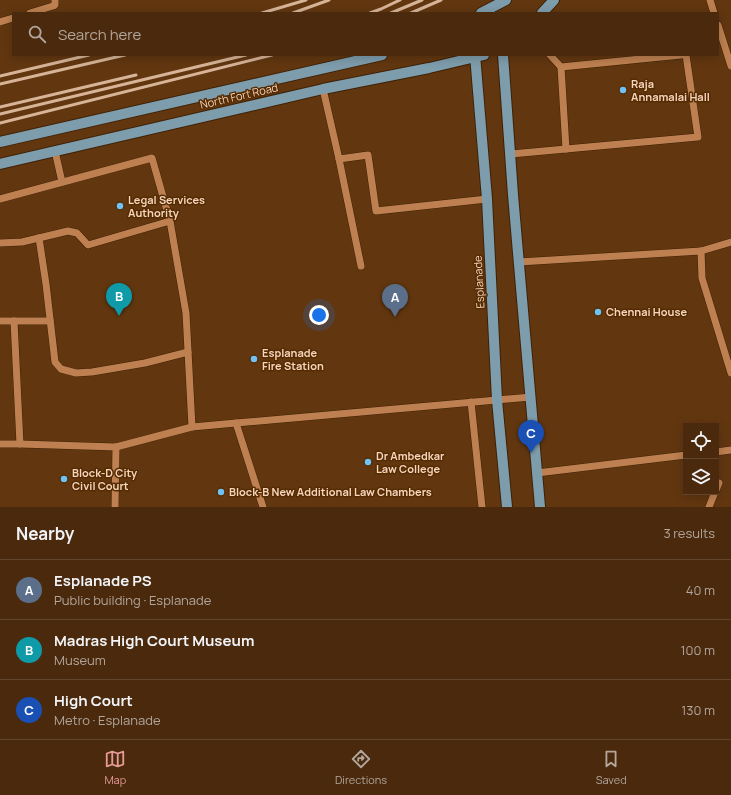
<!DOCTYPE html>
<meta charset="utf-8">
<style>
body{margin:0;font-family:Manrope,sans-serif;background:#54351a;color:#f1f3f6}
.controls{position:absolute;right:12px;bottom:12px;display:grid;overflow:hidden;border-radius:0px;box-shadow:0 2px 10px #0003}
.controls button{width:36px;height:36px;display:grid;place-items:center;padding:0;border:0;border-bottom:1px solid #61452d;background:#4a290c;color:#f1f3f6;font:20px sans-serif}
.you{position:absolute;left:319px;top:315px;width:14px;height:14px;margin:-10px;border:3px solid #fff;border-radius:50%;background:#1a73e8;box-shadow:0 0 0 6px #1a73e833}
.badge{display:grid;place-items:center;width:26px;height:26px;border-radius:50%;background:#e69b98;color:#fff;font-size:13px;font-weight:700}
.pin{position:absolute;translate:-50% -33px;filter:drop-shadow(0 1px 2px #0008)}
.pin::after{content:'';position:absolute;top:21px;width:14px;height:12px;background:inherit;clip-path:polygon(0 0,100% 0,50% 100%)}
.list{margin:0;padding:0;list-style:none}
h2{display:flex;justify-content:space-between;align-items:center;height:52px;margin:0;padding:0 16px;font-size:17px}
h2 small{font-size:13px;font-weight:400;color:#b2a69d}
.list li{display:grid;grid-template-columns:26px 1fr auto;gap:12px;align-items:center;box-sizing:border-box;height:60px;padding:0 16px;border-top:1px solid #61452d}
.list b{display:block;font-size:15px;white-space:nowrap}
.list p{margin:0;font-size:13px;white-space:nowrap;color:#b2a69d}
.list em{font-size:13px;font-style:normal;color:#b2a69d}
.icon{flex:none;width:22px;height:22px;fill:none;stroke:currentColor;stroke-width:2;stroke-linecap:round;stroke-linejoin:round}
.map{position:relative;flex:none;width:731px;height:507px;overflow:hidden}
.search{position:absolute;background:#4a290c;box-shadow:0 2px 10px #0003;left:12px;right:12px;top:12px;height:44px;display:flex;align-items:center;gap:10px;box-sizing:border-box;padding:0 14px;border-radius:0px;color:#b2a69d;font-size:15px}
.sheet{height:232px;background:#4a290c}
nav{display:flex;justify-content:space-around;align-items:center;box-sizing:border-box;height:56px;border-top:1px solid #61452d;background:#4a290c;font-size:11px;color:#b2a69d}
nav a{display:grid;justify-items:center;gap:2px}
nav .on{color:#e69b98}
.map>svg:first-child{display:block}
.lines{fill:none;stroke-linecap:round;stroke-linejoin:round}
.minor-casing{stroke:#3f2106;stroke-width:8}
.major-casing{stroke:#3f2106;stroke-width:12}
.minor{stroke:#be8050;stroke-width:7}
.major{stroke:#7e9dac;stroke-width:10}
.rail{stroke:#d7b498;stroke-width:3}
.poi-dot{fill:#70c1f4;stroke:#562c02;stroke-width:1.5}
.labels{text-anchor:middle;stroke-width:3;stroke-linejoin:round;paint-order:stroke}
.poi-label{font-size:11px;font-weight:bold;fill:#f7d5bd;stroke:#562c02;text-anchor:start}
.street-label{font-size:11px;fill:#f7d5bd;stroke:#562c02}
</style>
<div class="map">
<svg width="731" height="507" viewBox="0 0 731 507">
<rect width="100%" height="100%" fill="#623710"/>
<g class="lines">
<defs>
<g id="minor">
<polyline points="710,0 714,13"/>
<polyline points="30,13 53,6 55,5 55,0"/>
<polyline points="0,22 13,18"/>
<polyline points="718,25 731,66"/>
<polyline points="550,55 561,67 681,55"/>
<polyline points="561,67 566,149"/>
<polyline points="323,89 339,159 368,155 376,211 487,199"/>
<polyline points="55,151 62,182"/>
<polyline points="511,154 698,137 686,55"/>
<polyline points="339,159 361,266"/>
<polyline points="0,199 152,158 170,221"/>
<polyline points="39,238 46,284 55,362 61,369 76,373 92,372 145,363 188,352"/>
<polyline points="0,243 22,242 68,231 77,233 88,245 170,221 186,313 192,427 236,423"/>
<polyline points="701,251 702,278 731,373"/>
<polyline points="519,262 701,251 731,242"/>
<polyline points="0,321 50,321"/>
<polyline points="14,321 20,444"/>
<polyline points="471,402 482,507"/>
<polyline points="0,444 20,444 116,447 115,507"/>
<polyline points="116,447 192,427"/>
<polyline points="716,452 731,450"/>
<polyline points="537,473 686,455"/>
<polyline points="716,490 719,483"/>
<polyline points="263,507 236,423 497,400 531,397"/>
<polyline points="709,507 715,492"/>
</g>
<g id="major">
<polyline points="481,13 506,0"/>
<polyline points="542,13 554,0"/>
<polyline points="475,55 487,199 497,400 507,507"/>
<polyline points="503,55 513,195 540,507"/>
<polyline points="0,142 382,55"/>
<polyline points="0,164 323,89 429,68 484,55"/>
</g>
</defs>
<use href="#minor" class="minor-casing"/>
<use href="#major" class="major-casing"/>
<use href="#minor" class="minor"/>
<use href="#major" class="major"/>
<g class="rail">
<polyline points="262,13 306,0"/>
<polyline points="293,13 329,0"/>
<polyline points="370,13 381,9 400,0"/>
<polyline points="391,13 422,0"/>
<polyline points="411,13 441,0"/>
<polyline points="0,76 89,55"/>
<polyline points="0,84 125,55"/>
<polyline points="0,107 136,75"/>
<polyline points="0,114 246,55"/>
<polyline points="0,123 272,55"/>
</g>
</g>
<g class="poi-dot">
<circle cx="623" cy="90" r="4"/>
<circle cx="120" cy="206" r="4"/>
<circle cx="598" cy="312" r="4"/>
<circle cx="254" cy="359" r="4"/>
<circle cx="368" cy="462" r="4"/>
<circle cx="64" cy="479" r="4"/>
<circle cx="221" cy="492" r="4"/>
</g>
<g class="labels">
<g class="poi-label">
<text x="631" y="88">Raja<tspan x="631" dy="13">Annamalai Hall</tspan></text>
<text x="128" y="204">Legal Services<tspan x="128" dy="13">Authority</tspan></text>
<text x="606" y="316">Chennai House</text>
<text x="262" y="357">Esplanade<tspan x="262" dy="13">Fire Station</tspan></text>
<text x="376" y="460">Dr Ambedkar<tspan x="376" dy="13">Law College</tspan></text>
<text x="72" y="477">Block-D City<tspan x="72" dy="13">Civil Court</tspan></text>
<text x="229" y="496">Block-B New Additional Law Chambers</text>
</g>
<g class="street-label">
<text transform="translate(239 96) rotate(-13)" y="4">North Fort Road</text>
<text transform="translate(479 282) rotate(-93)" y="4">Esplanade</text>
</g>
</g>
</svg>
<div class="controls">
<button><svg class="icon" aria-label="locate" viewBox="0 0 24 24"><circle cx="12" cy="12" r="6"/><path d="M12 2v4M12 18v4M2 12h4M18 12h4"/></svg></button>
<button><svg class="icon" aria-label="layers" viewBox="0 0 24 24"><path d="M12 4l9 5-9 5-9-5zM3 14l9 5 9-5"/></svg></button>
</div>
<div class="you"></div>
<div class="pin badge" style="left:395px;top:317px;background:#5c6f8a">A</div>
<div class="pin badge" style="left:119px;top:316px;background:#0f9aa8">B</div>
<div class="pin badge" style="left:531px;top:453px;background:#1a4fb4">C</div>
<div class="search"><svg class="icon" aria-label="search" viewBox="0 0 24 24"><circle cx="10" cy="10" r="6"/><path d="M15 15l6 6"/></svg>Search here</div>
</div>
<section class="sheet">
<h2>Nearby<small>3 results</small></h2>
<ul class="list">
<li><span class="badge" style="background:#5c6f8a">A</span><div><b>Esplanade PS</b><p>Public building · Esplanade</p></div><em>40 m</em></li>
<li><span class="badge" style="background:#0f9aa8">B</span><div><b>Madras High Court Museum</b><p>Museum</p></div><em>100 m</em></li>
<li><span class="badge" style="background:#1a4fb4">C</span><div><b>High Court</b><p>Metro · Esplanade</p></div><em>130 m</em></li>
</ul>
</section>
<nav>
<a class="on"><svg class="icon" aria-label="map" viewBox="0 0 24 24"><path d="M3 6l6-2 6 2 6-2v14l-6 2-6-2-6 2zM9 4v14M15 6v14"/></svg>Map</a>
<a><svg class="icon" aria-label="directions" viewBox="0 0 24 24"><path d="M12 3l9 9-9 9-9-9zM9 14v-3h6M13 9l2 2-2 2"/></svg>Directions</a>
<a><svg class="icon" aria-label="saved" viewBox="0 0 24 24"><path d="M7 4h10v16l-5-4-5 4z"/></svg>Saved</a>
</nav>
